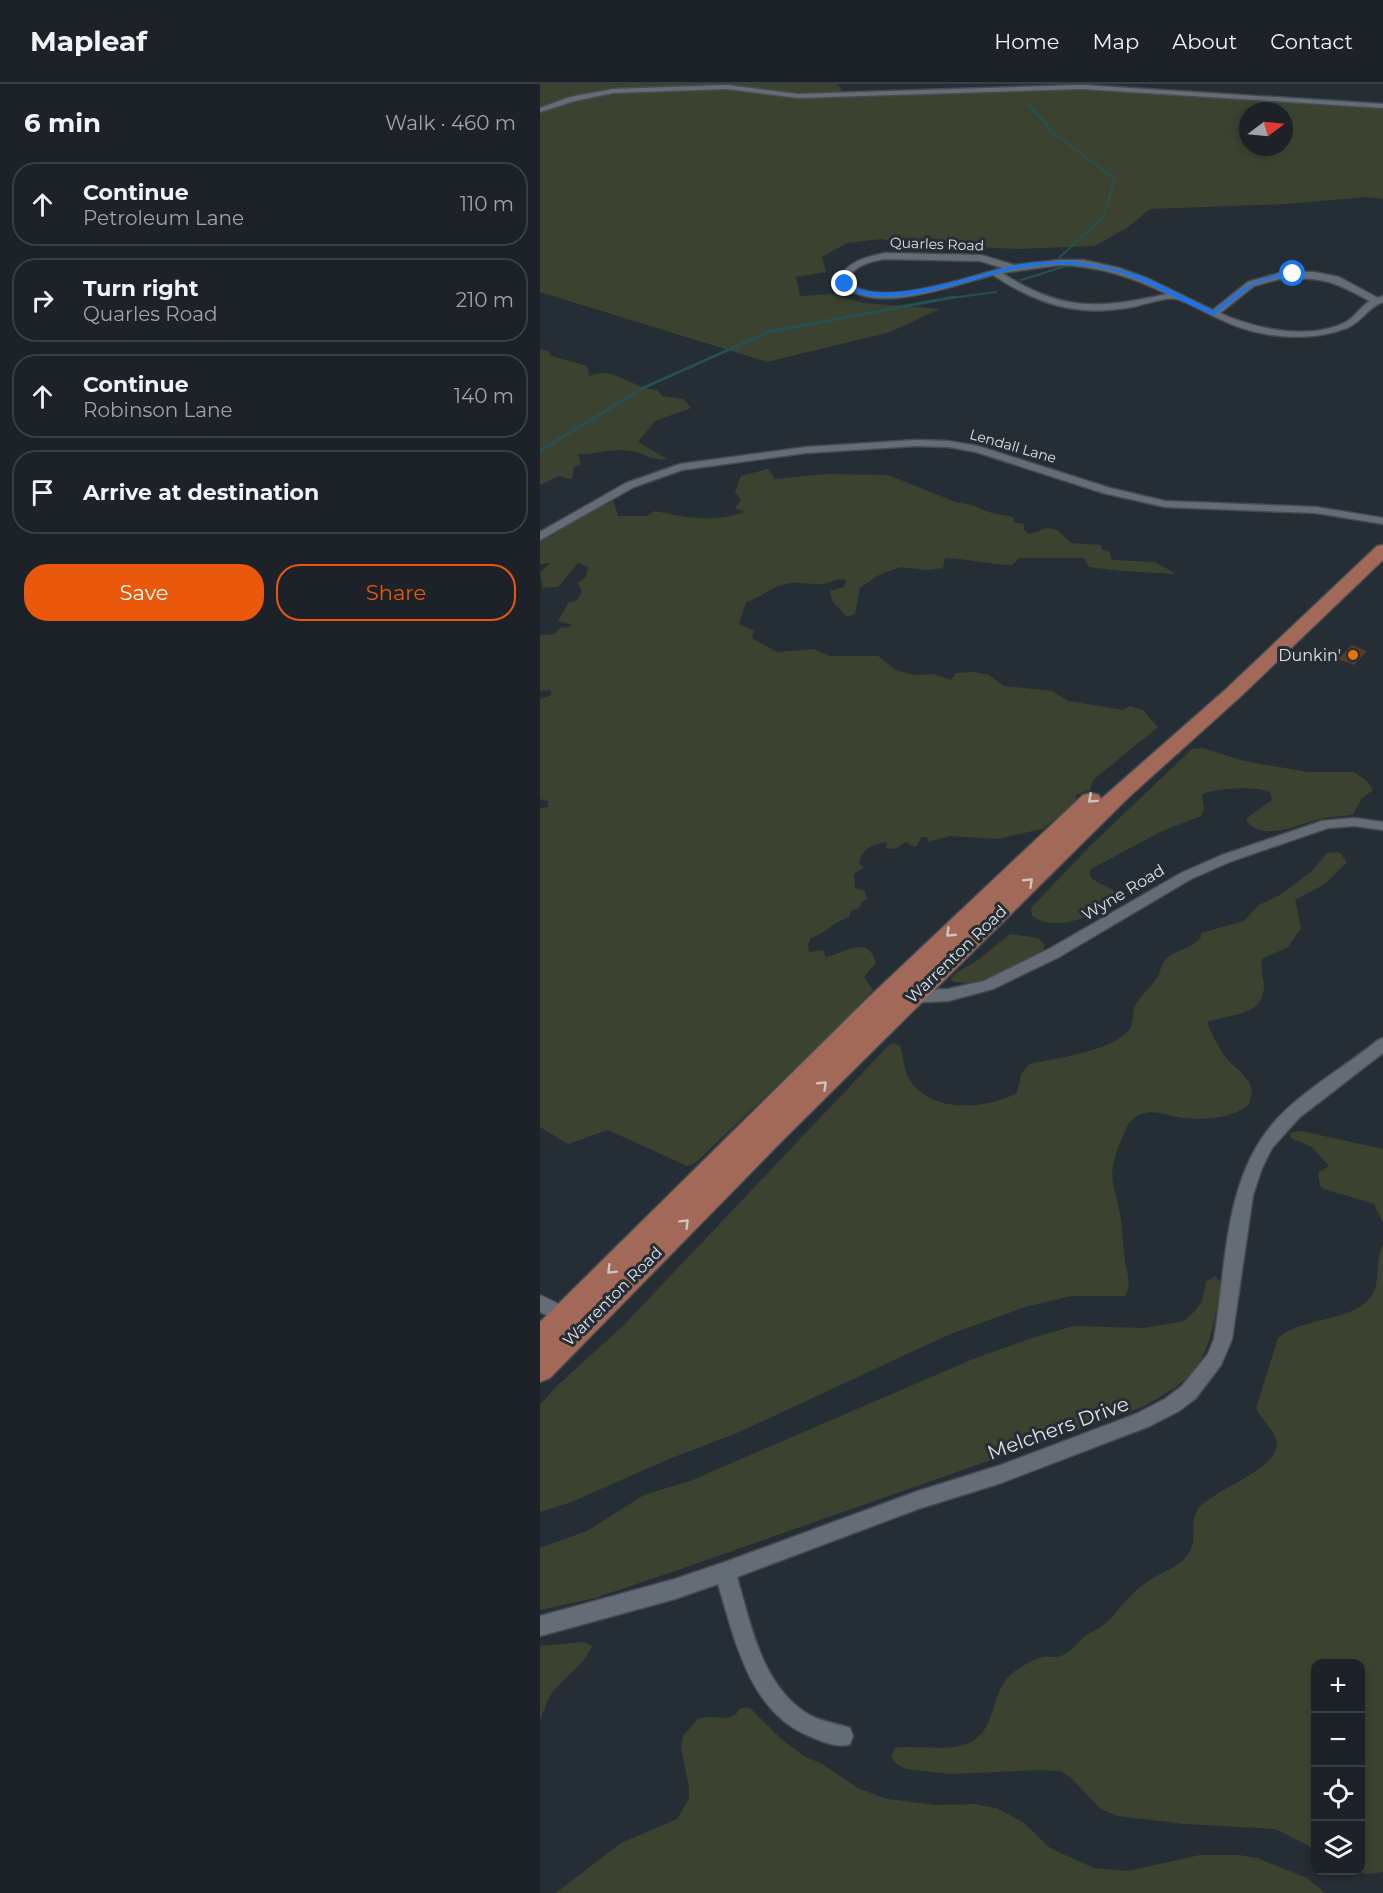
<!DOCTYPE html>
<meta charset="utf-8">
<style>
body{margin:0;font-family:Montserrat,sans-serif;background:#252a30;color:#f1f3f6}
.controls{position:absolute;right:18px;bottom:18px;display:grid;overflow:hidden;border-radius:12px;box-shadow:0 3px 9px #0003}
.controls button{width:54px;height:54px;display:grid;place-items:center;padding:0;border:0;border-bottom:2px solid #3a3f45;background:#1c2228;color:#f1f3f6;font:30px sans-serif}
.compass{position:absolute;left:699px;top:18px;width:54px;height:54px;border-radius:50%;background:#1c2228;box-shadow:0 3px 9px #0003;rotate:74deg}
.stop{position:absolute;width:18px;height:18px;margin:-14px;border:4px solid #1a73e8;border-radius:50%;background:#fff}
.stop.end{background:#1a73e8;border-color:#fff;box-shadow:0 2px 6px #0008}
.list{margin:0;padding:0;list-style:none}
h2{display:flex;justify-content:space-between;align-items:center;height:78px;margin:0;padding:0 24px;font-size:26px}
h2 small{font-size:20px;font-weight:400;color:#a0a4a8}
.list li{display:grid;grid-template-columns:39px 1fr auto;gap:18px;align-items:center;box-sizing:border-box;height:84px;margin:0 12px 12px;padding:0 12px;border:2px solid #3a3f45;border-radius:24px}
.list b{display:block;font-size:22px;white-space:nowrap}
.list p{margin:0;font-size:20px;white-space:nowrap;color:#a0a4a8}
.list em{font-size:20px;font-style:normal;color:#a0a4a8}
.actions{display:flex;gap:12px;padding:18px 24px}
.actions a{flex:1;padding:14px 0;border:2px solid #ea580c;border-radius:24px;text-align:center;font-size:21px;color:#ea580c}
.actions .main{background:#ea580c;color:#fff}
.icon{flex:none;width:33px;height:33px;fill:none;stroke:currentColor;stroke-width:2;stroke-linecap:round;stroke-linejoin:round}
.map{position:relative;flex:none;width:843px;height:1809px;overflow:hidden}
header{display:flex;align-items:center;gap:36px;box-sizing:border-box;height:84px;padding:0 30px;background:#1c2228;border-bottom:2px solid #3a3f45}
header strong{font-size:28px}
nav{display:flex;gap:33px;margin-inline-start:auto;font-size:21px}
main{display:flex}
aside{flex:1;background:#1c2228}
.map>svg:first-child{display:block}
.green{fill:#3b4330;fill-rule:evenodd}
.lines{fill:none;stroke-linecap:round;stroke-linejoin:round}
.stream-far1{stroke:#275052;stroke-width:2}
.stream{stroke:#275052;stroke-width:3}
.building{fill:#553f29}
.street-casing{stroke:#454b51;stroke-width:3}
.primary-casing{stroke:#454b51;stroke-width:3}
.street{fill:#646d75;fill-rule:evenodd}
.primary{fill:#a26959;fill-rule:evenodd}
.oneway{stroke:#cec4c4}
.route{fill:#1a73e8}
.food-dot{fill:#e8710a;stroke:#262e35;stroke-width:2}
.labels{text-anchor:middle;stroke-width:6;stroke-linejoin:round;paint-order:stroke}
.far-street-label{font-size:14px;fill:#dde2e7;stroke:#262e35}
.poi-label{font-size:16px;fill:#dde2e7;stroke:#262e35;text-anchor:end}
.street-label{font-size:16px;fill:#dde2e7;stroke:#262e35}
.near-street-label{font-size:20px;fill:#dde2e7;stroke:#262e35}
</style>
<header>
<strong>Mapleaf</strong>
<nav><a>Home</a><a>Map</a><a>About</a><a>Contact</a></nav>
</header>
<main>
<aside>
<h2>6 min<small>Walk · 460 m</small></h2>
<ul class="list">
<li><svg class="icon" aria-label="ahead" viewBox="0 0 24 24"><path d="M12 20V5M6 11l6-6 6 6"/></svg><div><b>Continue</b><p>Petroleum Lane</p></div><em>110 m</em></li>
<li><svg class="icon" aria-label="right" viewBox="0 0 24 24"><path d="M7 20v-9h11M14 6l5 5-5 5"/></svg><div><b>Turn right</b><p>Quarles Road</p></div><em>210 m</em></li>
<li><svg class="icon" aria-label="ahead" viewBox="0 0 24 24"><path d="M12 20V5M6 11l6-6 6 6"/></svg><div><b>Continue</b><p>Robinson Lane</p></div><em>140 m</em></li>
<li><svg class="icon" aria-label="arrive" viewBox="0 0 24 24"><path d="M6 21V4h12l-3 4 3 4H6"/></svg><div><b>Arrive at destination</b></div></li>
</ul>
<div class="actions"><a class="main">Save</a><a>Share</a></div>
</aside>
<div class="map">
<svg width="843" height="1809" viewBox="0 0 843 1809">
<rect width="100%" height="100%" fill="#262e35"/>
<g class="green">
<path d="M0 0H298L305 11 536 6 827 23 843 26V115L826 113 746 120 610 125 588 143 555 162 477 165 362 159 342 155 307 159 282 173 286 188 256 193 260 212 291 210 324 219 400 225 350 248 227 278 0 208ZM708 27H744V63H708Z"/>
<path d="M0 265 8 267 11 272 44 281 48 284 49 292C53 291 59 289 63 289 82 290 99 306 118 306L122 312 143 315 151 324 115 337 98 358 127 375C113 377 108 371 95 368 73 362 59 371 38 370L41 380 33 384V393L30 395 19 392 0 401Z"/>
<path d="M228 385 235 395 285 390 348 391 418 419C433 419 442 427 456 430 463 431 468 431 475 434L473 438 484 440V446L489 450 507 444 517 446 531 459 561 461 562 466 569 467 572 476 615 478 636 490 582 487 549 483 544 474H479L472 481C448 480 429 475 405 474L403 484 386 486 360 483 339 491 320 504 315 530 307 533 293 518 290 507 304 503 306 496C296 494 293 498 283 500 271 501 257 497 245 500 230 504 220 514 206 518L199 540 214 547 212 554 237 568 274 565 290 572H338L356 586 374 591 393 590 411 596 416 589 434 588 449 591 464 602 512 607 528 617 583 626 590 622 603 626 618 643 553 696 550 706 536 711 535 720 502 745 457 755 410 752 388 758 387 753H381L378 761 374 763 366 758 355 765 346 764 347 758C332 761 323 763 319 779L324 783 314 790 315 804 324 807 328 815 322 818 319 824 311 827 309 833C294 837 285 850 271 854L268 860 269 868 283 866 286 873C307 868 328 851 336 879L324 893 333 906 300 942 155 1079 147 1082 68 1046 28 1060 0 1043V724L8 723V717L0 715V615L12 611 10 606 0 607V551L15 550 20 544 31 543V540L18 537 29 518 36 517 42 508 38 499 46 493 48 483 38 479 18 503 3 504 0 489 10 479 0 480V457L39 432 74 417 78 432H107L115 427C149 434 171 439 205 428L195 424 201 416 195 408 201 392Z"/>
<path d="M663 664 704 677 769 688H814L828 698 833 706 822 714 813 730C802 733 791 732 780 735 758 740 726 758 707 738V734L732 716 730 708C718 702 673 703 662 711L664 725 661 732 622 747 551 785 549 790C556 802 569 800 577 810L576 817C552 832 518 849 492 832L491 824 550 762 652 665Z"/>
<path d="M793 768 800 769 807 778 785 800 755 816 761 844 748 863 722 875C720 885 724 894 724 904 721 934 687 930 667 938 671 949 677 961 684 971 697 988 721 997 708 1021 690 1035 665 1036 643 1034 625 1031 606 1021 591 1037 586 1042 584 1051 581 1057 564 1095 576 1100 581 1136 583 1150 583 1164 585 1177 587 1191 592 1199 585 1212H531L485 1223 408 1251 197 1349 129 1375 29 1419 0 1428V1321L18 1301 83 1242 348 962 354 959 360 962C363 973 364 989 371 998 394 1030 446 1025 477 1009L481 990 489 980C516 974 571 968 589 946 595 938 591 928 596 920 600 913 610 904 616 895 620 890 620 884 624 878 633 865 650 867 661 853V849L704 837 719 821 742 810 773 786 787 769Z"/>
<path d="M470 850 498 854 505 861 504 865C486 881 434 907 410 896L416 889 438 876Z"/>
<polygon points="761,1047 843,1065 843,1139 834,1120 784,1105 780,1102 778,1089 789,1082 772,1063 751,1054 750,1049"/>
<path d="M843 1161V1788L827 1790 813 1787 820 1786V1580H776L775 1765 735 1745 645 1740 578 1732 561 1725 530 1693 520 1687 499 1686 411 1690 366 1685 358 1681 351 1673 355 1664C379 1660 411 1669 431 1658 459 1643 448 1608 475 1587 482 1582 494 1575 503 1573 511 1572 517 1575 525 1570 533 1566 538 1558 545 1552 552 1547 562 1544 568 1537 582 1523 592 1507 610 1496 624 1487 641 1483 650 1467 658 1454 648 1437 659 1424 675 1404 745 1384 736 1355 733 1346 721 1334 716 1324L738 1254C763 1232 817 1238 833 1210 840 1196 835 1177 843 1161Z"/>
<path d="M675 1192 682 1200C681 1207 678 1215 677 1223 666 1281 655 1295 602 1323L132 1488 55 1514 0 1526V1464L47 1447 104 1411 150 1397 433 1275 489 1255 534 1242 604 1244 644 1237 655 1227 662 1217 666 1198Z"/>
<path d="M44 1558 52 1562C43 1581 32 1587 18 1602 8 1611 5 1624 0 1636V1562Z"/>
<polygon points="201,1624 210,1624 241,1655 264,1672 282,1680 318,1704 347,1715 396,1721 434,1720 456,1724 483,1738 510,1764 554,1784 588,1787 660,1771 699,1771 717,1774 767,1794 785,1809 16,1809 81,1759 137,1735 149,1715 149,1704 141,1663 143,1652 158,1635 167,1633 187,1634 196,1630"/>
</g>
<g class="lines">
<g class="stream-far1">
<polyline points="487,19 515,50 575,95 563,133 520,173"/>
<polyline points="481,196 526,182"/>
<polyline points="403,215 456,208"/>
</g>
<polyline class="stream" points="0,367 103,304 228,248 414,213"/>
</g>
<polygon class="building" points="812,561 827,567 814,581 798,575"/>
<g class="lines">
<defs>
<g id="street">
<polygon points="187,1 258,10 542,1 843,20 843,24 542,5 258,14 187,5 73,9 35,17 0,28 0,24 30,13 73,5"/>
<path d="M345 169 441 171 474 181 519 176H543L579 184 609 195 673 226 708 198 743 188H774L799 193 838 214 843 212V218C828 223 822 238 807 244 767 259 719 254 682 236 667 230 651 219 636 215 628 212 602 221 592 223 537 233 499 221 453 191 414 201 328 235 299 196 307 177 327 173 345 169ZM345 175 440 177 463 184C429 192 334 228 307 196 313 182 331 177 345 175ZM519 181C559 182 592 193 627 210 559 225 523 228 462 189ZM743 194C786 194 793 197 830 217 821 222 816 232 806 238 769 257 716 245 680 229L714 202Z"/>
<polygon points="376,356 408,357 438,362 570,404 625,417 776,423 843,434 843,440 776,429 625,423 563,409 436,368 408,363 376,362 266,369 142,386 94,403 0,456 0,448 86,399 140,380 266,363"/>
<polygon points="814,734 843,738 843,746 814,742 788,744 692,777 651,795 519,873 453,905 408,917 366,919 361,917 358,913 361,909 366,907 408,905 444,897 509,865 641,789 682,771 782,737"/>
<path d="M843 954V969L760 1033 732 1064 722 1084 713 1111 692 1255 681 1281 656 1314 639 1327 610 1342 461 1399 378 1425 197 1493C211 1541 221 1599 266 1629 278 1637 296 1639 310 1644L313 1652 310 1660C298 1664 286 1659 274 1654 210 1631 196 1559 178 1500L135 1515 0 1552V1532L135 1495 185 1478 378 1407 461 1381 596 1330 625 1315 642 1302 668 1270 674 1255C687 1181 683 1093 737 1035 766 1004 805 983 838 956Z"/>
<polygon points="0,1211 31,1226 34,1232 31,1238 25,1240 0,1228"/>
</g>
<polygon id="primary" points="843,461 843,476 699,614 589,713 242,1057 10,1294 0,1298 0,1238 330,912 543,711 551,709 559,711 561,715 685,606 837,462"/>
</defs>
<use href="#street" class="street-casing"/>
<use href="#primary" class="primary-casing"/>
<use href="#street" class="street"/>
<use href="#primary" class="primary"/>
</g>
<defs><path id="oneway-chevron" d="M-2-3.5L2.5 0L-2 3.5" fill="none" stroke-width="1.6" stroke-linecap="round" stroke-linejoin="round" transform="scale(1.5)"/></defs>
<g class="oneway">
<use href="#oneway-chevron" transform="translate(552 715) rotate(138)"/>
<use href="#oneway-chevron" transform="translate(489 798) rotate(-44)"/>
<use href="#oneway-chevron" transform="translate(410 849) rotate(136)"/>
<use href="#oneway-chevron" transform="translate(283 1001) rotate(-44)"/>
<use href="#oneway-chevron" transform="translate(145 1139) rotate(-45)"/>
<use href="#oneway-chevron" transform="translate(71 1186) rotate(135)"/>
</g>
<path class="route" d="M532 177 570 183 602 192 674 227C705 202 713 194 753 188L756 190 728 195 713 201 674 231C649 222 625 207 600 196 564 179 518 177 479 184 435 192 339 233 302 200L307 199C344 225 434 190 477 181 495 177 514 178 532 177Z"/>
<circle class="food-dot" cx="813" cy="571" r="6"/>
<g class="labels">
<g class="far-street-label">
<text transform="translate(397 160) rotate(2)" y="5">Quarles Road</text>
<text transform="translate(473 362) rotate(16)" y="5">Lendall Lane</text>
</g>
<g class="poi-label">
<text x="801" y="577">Dunkin'</text>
</g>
<g class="street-label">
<text transform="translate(583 808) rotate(-31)" y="6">Wyne Road</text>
<text transform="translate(416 870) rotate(-44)" y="6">Warrenton Road</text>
<text transform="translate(72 1212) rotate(-45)" y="6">Warrenton Road</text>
</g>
<g class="near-street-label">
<text transform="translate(518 1344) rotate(-20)" y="7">Melchers Drive</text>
</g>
</g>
</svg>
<div class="controls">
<button>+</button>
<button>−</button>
<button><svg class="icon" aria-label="locate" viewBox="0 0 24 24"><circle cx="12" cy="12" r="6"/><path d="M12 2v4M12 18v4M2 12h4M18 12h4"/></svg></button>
<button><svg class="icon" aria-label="layers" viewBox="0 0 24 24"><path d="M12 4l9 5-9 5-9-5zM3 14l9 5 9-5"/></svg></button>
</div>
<svg class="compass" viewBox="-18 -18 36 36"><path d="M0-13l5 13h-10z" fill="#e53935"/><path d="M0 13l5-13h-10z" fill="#a0a4a8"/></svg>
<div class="stop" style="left:753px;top:190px"></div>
<div class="stop end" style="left:305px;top:200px"></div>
</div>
</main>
